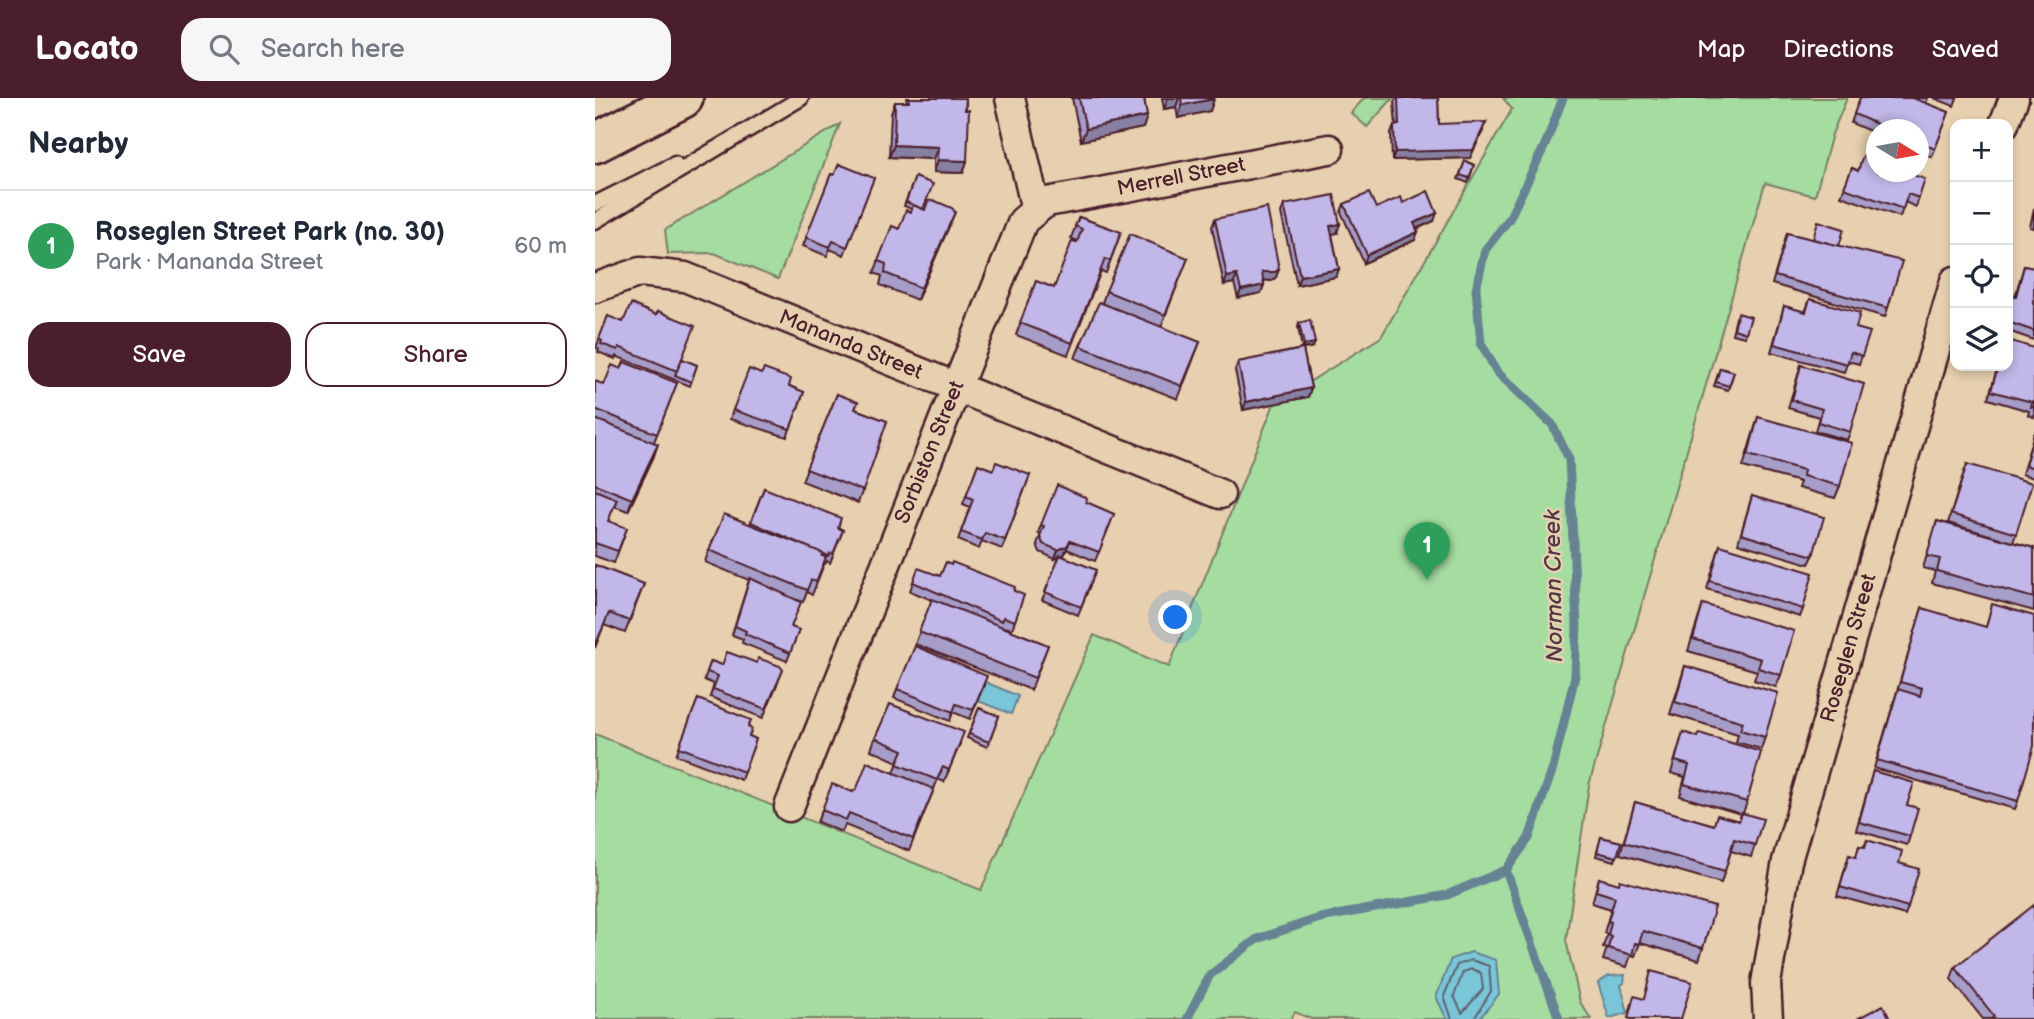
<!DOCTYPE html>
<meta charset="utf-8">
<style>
body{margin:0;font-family:"Balsamiq Sans",sans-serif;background:#f6f6f7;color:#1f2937}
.controls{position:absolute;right:21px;top:21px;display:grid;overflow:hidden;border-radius:14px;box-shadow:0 4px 10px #0003}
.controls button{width:63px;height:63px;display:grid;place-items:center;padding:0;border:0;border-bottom:2px solid #e0e1e3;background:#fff;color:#1f2937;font:35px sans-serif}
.compass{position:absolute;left:1271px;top:21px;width:63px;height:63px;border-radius:50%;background:#fff;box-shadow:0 4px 10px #0003;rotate:101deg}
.you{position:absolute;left:581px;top:520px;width:24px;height:24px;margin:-18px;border:5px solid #fff;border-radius:50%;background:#1a73e8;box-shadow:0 0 0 10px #1a73e833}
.badge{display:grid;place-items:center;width:46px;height:46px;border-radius:50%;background:#4a1f2b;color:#fff;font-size:23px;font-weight:700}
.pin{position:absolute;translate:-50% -58px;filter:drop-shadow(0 2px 4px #0008)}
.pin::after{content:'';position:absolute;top:37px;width:24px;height:21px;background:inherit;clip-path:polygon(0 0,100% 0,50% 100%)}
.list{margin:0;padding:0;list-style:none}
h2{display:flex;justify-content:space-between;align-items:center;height:91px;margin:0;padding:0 28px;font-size:30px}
h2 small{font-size:23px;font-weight:400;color:#747a83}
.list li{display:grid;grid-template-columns:46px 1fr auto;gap:21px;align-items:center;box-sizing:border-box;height:112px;padding:0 28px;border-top:2px solid #e0e1e3}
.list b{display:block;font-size:26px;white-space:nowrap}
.list p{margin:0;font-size:23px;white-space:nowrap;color:#747a83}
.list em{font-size:23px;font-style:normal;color:#747a83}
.actions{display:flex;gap:14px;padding:21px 28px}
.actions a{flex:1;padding:16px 0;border:2px solid #4a1f2b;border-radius:21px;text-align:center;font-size:24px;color:#4a1f2b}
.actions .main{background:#4a1f2b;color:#fff}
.icon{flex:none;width:38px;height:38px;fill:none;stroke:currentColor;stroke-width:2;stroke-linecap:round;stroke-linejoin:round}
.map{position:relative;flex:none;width:1439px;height:921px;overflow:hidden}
header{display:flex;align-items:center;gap:42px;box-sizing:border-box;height:98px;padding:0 35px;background:#4a1f2b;color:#fff}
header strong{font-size:33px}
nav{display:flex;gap:38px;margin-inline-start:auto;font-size:24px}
.search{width:490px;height:63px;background:#f6f6f7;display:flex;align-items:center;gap:18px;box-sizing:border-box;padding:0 24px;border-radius:21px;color:#747a83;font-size:26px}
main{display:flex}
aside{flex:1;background:#fff}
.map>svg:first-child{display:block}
.green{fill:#a5dda1;stroke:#787e66;stroke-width:2}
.water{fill:#79c6d8;stroke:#668393;stroke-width:2}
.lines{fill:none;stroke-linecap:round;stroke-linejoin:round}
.shore{stroke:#5d6270;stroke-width:2}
.stream{stroke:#668393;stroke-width:9}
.lane-casing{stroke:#4a1f2b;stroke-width:19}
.street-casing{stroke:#4a1f2b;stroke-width:33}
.highway-casing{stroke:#4a1f2b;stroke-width:44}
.lane{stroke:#e6d0af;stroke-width:14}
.street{stroke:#e6d0af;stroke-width:28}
.highway{stroke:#e6d0af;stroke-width:38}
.wall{fill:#a69dc8;stroke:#4a1f2b;stroke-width:2}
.shaded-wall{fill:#8780a2;stroke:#4a1f2b;stroke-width:2}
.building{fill:#c1b7e8;stroke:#4a1f2b;stroke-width:2}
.labels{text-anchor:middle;stroke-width:5;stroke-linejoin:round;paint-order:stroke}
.street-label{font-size:21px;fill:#4a1f2b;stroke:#e6d0af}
.water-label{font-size:23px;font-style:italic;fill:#513845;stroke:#e6d0af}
</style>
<header>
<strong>Locato</strong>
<div class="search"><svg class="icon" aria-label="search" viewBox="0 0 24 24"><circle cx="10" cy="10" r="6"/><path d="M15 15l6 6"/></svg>Search here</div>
<nav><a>Map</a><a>Directions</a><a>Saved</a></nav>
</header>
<main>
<aside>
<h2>Nearby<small></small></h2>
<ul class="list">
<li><span class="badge" style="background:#2e9e5b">1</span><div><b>Roseglen Street Park (no. 30)</b><p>Park · Mananda Street</p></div><em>60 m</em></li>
</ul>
<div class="actions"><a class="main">Save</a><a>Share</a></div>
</aside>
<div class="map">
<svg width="1439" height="921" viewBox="0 0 1439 921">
<rect width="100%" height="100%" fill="#e6d0af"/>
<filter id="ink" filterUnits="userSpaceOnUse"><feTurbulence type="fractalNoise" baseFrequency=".0143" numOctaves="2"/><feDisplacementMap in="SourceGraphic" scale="14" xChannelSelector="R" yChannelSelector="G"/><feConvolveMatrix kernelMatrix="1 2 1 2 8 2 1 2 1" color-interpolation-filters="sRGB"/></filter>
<g filter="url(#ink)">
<g class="green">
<polygon points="769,0 798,0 772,29 756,15"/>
<polygon points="908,0 1252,0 1237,36 1220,98 1170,85 994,687 971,842 985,904 996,921 716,921 700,914 696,921 0,921 0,636 386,792 499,537 574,569 679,306 786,239 917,11"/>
<polygon points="245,26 183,181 119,155 73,156 70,132"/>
</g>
<g class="water">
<polygon points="388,583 423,598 416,616 381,602"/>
<polygon points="876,854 901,862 904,896 884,921 852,921 841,899 856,861"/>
<polygon points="1030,877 1029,885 1026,887 1033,915 1014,920 1003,885 1014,878"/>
</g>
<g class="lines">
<g class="shore">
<polygon points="877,871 886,875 888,891 867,915 859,898 868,874"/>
<polyline points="857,921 849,898 862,867 876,862 894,868 896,893 879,921"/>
</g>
<g class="stream">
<polyline points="911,772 964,921"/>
<polyline points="592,921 615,877 662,841 725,820 852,797 911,772 934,740 958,670 980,578 982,527 974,361 957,326 902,274 886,245 881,191 890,152 914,121 950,47 968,0"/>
</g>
<defs>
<g id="lane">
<polyline points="0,106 80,66"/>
<polyline points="0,123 206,0"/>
</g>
<g id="street">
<polyline points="1409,26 1419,0"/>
<polyline points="441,112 452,104 734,51"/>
<polyline points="0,190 45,174 90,179 625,396"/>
<polyline points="194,709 428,123 441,112 415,0"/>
<polyline points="1173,921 1171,885 1192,763 1360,183"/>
</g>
<polyline id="highway" points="0,45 88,0"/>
</defs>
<use href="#lane" class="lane-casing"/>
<use href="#street" class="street-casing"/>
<use href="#highway" class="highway-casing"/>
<use href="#lane" class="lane"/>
<use href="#street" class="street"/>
<use href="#highway" class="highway"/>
</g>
<g class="wall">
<polygon points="312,0 371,0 372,63 368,75 339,74 339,61 294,59 296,16 300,4 311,4"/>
<polygon points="477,0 549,0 552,18 548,30 486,43"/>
<polygon points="567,0 619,0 615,13 583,20 581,9 569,11"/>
<polygon points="801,0 843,0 844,26 888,33 875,60 797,62 796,36 799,28 801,28 799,4"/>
<polygon points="1265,0 1333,0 1331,5 1354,14 1337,59 1324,53 1324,32 1282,32 1282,36 1256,25"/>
<polygon points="1339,0 1362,0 1359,8"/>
<polygon points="870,63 879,67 873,85 863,81"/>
<polygon points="1257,70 1324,100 1321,109 1310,104 1305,119 1246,98"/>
<polygon points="236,76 239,77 279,80 249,157 235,151 232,158 208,148"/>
<polygon points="320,79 328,111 355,126 322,202 285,187 287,178 279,175 297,128 304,131 316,114 317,111 309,108"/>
<polygon points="808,105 839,123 822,131 820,142 769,165 746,114 749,106 781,110"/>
<polygon points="689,107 742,135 737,136 744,171 741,179 702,187 686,115"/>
<polygon points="1439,110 1439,130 1435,129"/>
<polygon points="484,119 526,134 511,175 506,173 473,257 421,237 441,183 459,190 482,143 476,140"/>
<polygon points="620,121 684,171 681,179 677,183 669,182 669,187 666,195 643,200 639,185 629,187 617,129"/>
<polygon points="1192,135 1244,148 1293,210 1290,219 1177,186"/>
<polygon points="593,160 566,229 605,244 583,301 480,260 485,248 507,205 511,193"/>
<polygon points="1429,168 1439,170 1439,242 1413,233 1413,196 1420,198"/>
<polygon points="1215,201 1261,230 1267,258 1264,266 1253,263 1249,274 1176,254 1189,208 1210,214"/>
<polygon points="13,218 87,261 102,267 95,288 21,258 20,261 3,254 4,251 1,250"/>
<polygon points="1141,220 1151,235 1150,239 1137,236"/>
<polygon points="704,225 718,249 708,251 716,290 713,299 648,312 640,272 643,264 707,251 703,229"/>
<polygon points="1439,250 1439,319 1433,317 1434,313 1393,301 1403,268 1413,268"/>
<polygon points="1206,267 1255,334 1252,342 1220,333 1224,319 1193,310"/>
<polygon points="1125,270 1139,274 1133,292 1119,288"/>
<polygon points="26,271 82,285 59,344 59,358 33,413 19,408 13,423 32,430 19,465 0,458 0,283 9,287"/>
<polygon points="166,276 209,294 192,339 135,321 138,312"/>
<polygon points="242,296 260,311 292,323 263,405 207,383"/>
<polygon points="1163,319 1245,388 1240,400 1203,390 1205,384 1148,369"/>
<polygon points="1439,335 1439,380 1427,376"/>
<polygon points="383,366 398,372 435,377 407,451 387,443 384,451 363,442 375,409 368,406"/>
<polygon points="1369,374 1421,436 1418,444 1439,450 1439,513 1337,485 1340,473 1328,470 1342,423 1405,440 1353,425"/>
<polygon points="169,390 248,432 235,465 232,463 230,466 229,466 217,497 212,494 208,504 203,502 196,529 204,532 192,563 147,545 148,541 137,537 154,482 110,464 114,452 155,426"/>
<polygon points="1157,398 1218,458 1214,466 1143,445"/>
<polygon points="491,404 519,416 500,463 472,451 469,457 466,458 501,472 483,517 447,502 465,459 460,461 445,454 442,446 446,436 443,435 446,427"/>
<polygon points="1125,447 1208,511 1205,519 1112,491"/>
<polygon points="0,467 49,486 30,535 9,527 0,550"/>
<polygon points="345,478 419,493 426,505 417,531 405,528 453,547 436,592 320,546 337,502 315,493 318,484"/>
<polygon points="1108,506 1186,577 1181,589 1159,582 1162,573 1093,553"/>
<polygon points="1327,510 1423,703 1420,711 1279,670"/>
<polygon points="116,563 127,567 188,572 168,620 115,599 119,586 109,582"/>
<polygon points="1090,568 1170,639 1166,651 1141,644 1143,636 1075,616"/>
<polygon points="389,587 375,621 358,614 355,623 299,600 302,591"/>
<polygon points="103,601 153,629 154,638 161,641 146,682 81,657"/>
<polygon points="384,610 404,618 392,649 372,640"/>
<polygon points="1088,634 1152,704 1148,715 1160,747 1156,759 1136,753 1126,785 1025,756 1040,704 1119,727 1122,717 1144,723 1146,716 1085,698 1090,679 1076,675"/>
<polygon points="280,640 365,646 349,684 343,681 314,753 250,727 247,734 222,724 227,712 258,694 299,675 303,664 276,652"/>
<polygon points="1278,673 1312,707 1315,738 1312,747 1261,732"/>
<polygon points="1006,739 1026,744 1020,763 1001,758"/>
<polygon points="1272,742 1304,765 1313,809 1310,817 1242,798 1254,757 1261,759 1264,748 1269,749"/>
<polygon points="1004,780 1108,850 1104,862 1045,845 1040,858 1036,857 1032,869 1008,862 1012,850 1008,849 1012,836 1009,835 1016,811 997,805"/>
<polygon points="1360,869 1439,921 1388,921 1356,881"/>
</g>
<g class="shaded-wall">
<polygon points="573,0 584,0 581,9 569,11"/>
<polygon points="619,1 615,13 583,20 587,7"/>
<polygon points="552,18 548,30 486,43 491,31"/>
<polygon points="891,24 875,60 797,62 800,54"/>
<polygon points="299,47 344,49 339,61 294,59"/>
<polygon points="343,62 372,63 368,75 339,74"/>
<polygon points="360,114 355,126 322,202 326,190"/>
<polygon points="842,115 839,123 816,133 819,125"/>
<polygon points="745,126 742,135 732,137 735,128"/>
<polygon points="823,134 820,142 769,165 772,157"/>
<polygon points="684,171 681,179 677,183 664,182 667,174"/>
<polygon points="744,171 741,179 702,187 705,178"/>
<polygon points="642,177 639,185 629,187 632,179"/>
<polygon points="669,187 666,195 643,200 646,192"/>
<polygon points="720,245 718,249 707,251 709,247"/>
<polygon points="716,290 713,299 648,312 651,304"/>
<polygon points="63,346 59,358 33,413 37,401"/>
<polygon points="475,443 469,457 460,461 463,452"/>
</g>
<g class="building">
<polygon points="314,0 371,0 370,12 374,12 372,63 343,62 344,49 299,47 300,4 314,4"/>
<polygon points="484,0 549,0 552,18 491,31"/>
<polygon points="586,0 619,0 619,1 587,7"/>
<polygon points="803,0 843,0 844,26 891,24 878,52 800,54 799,28 804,27"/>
<polygon points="1265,0 1318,0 1354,14 1340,51 1324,44 1324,32 1295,32 1259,16"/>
<polygon points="1268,58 1282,63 1282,74 1310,74 1330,81 1324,100 1313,96 1308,111 1249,90 1257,70 1263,73"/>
<polygon points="870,63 879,67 874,80 865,77"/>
<polygon points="244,66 279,80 252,149 238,143 235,149 211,139 236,76 239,77"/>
<polygon points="320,79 338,86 328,111 311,104"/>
<polygon points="833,93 842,115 819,125 823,134 772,157 749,106 774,95 781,110 806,99 808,105"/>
<polygon points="739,97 745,126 735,128 744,171 705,178 689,107"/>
<polygon points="338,102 357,110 360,114 326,190 290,175 291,166 283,163 297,128 304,131 311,112 316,114 318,107 330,112 333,103"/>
<polygon points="672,110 684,171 680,174 667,174 669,187 646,192 642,177 632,179 620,121"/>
<polygon points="484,119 526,134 515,163 510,161 477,245 425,225 441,183 459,190 477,143 482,144 487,131 480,128"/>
<polygon points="1223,123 1249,131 1244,148 1218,141"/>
<polygon points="1192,135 1307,163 1293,210 1180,178"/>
<polygon points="535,136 593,160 570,217 511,193"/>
<polygon points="1429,168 1439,170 1439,233 1413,224 1413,196 1421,198"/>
<polygon points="1215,201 1265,215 1261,230 1275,234 1267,258 1256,254 1252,266 1179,246 1189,208 1211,214"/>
<polygon points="504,204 605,244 587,288 485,248"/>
<polygon points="36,206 61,217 63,213 100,228 82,273 24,249 23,252 6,246 7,243 4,241 13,218 28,224"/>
<polygon points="1143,215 1156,219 1151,235 1139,231"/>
<polygon points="715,222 720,245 709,247 704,225"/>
<polygon points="1413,242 1439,250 1439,309 1436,309 1437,304 1396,293 1403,268 1413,268"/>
<polygon points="708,251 716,290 651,304 643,264"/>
<polygon points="87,261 102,267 96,284 80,277"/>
<polygon points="29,264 82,285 62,336 0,311 0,283 9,287 17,267 26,271"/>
<polygon points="1206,267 1269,286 1255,334 1223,324 1227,311 1197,302"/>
<polygon points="1125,270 1139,274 1134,288 1121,284"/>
<polygon points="154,271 166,276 169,271 196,281 194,288 209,294 195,331 138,312"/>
<polygon points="242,296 263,304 260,311 292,323 268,393 211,371"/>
<polygon points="1163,319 1257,345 1245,388 1208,378 1209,372 1153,357"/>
<polygon points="0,321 63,346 37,401 0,386"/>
<polygon points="1439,337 1439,370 1430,367"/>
<polygon points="401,364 435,377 410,442 390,435 387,442 366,434 378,401 371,398 383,366 398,372"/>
<polygon points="1372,366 1437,385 1421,436 1356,416"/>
<polygon points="462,387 492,400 491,404 519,416 504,454 475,443 472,448 463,452 448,446 445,438 449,428 446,427"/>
<polygon points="169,390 246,420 243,430 248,432 238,456 235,455 233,458 156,424"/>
<polygon points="0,392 22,401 13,423 32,430 23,453 0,445"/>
<polygon points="1157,398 1229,419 1218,458 1146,436"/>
<polygon points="129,416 228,455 227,458 231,459 221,484 216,482 212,492 114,452"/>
<polygon points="1342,423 1439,450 1439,500 1342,473 1345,461 1332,458"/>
<polygon points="1125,447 1218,475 1208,511 1115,483"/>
<polygon points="465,457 501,472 486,509 450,494"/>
<polygon points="351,464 356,467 357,464 420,489 419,493 429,497 420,523 409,519 407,523 318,484 323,470 345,478"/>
<polygon points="0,467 49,486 34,523 14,515 0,548"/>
<polygon points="155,480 206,504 196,529 204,532 195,555 150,536 151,533 140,528"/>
<polygon points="337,501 453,547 440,580 324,534"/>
<polygon points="1108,506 1199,533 1186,577 1163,570 1166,561 1098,541"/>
<polygon points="1397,506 1439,518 1439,648 1423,703 1282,662 1303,591 1325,598 1327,590 1305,584 1327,510 1391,529"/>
<polygon points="320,548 392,578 378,612 361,606 358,614 302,591"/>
<polygon points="132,554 162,565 163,560 185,568 188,572 171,611 118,591 123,578 112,574 116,563 127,567"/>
<polygon points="1090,568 1183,595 1170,639 1145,632 1148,624 1080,604"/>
<polygon points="103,601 156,622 153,629 157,631 154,638 161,641 149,674 84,649"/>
<polygon points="295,606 369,634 354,672 348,669 342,682 302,666 308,652 280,640"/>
<polygon points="384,610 404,618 394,644 374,636"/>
<polygon points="1088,634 1103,639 1104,635 1166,654 1152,704 1089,686 1094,667 1080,663"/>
<polygon points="272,664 339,691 318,741 254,715 251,722 227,712 237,686 258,694 262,690"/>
<polygon points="1278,673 1319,685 1312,707 1323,710 1315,738 1264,724"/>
<polygon points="1040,704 1119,727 1122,717 1144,723 1147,715 1168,721 1160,747 1139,741 1130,773 1029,744"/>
<polygon points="1006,739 1026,744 1022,759 1002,754"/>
<polygon points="1272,742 1307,753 1304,765 1324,771 1313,809 1245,789 1254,757 1261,759 1264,748 1270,749"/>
<polygon points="1004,780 1024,786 1025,782 1120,809 1108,850 1048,833 1044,846 1040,845 1037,857 1013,850 1016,838 1013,837 1016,824 1013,823 1020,799 1001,793"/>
<polygon points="1439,807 1439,875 1438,876 1439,878 1439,921 1396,921 1399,918 1360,869"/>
<polygon points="1056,873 1097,884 1086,921 1036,921 1033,920 1039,898 1049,901"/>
<polygon points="1288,907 1295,921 1262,921"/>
</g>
</g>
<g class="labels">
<g class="street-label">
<text transform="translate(586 78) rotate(-11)" y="7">Merrell Street</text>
<text transform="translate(256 246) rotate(22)" y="7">Mananda Street</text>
<text transform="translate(334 354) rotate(-68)" y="7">Sorbiston Street</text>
<text transform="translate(1253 550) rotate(-74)" y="7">Roseglen Street</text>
</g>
<g class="water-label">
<text transform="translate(958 488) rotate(-91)" y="8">Norman Creek</text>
</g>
</g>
</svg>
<div class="controls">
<button>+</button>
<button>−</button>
<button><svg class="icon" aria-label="locate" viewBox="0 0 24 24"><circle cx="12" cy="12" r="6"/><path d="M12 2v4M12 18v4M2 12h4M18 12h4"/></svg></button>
<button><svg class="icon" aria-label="layers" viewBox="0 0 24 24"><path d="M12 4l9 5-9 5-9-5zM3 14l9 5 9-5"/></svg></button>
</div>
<svg class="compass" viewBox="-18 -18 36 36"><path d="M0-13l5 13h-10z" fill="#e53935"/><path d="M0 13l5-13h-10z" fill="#747a83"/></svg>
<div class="you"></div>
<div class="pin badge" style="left:832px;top:482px;background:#2e9e5b">1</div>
</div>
</main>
